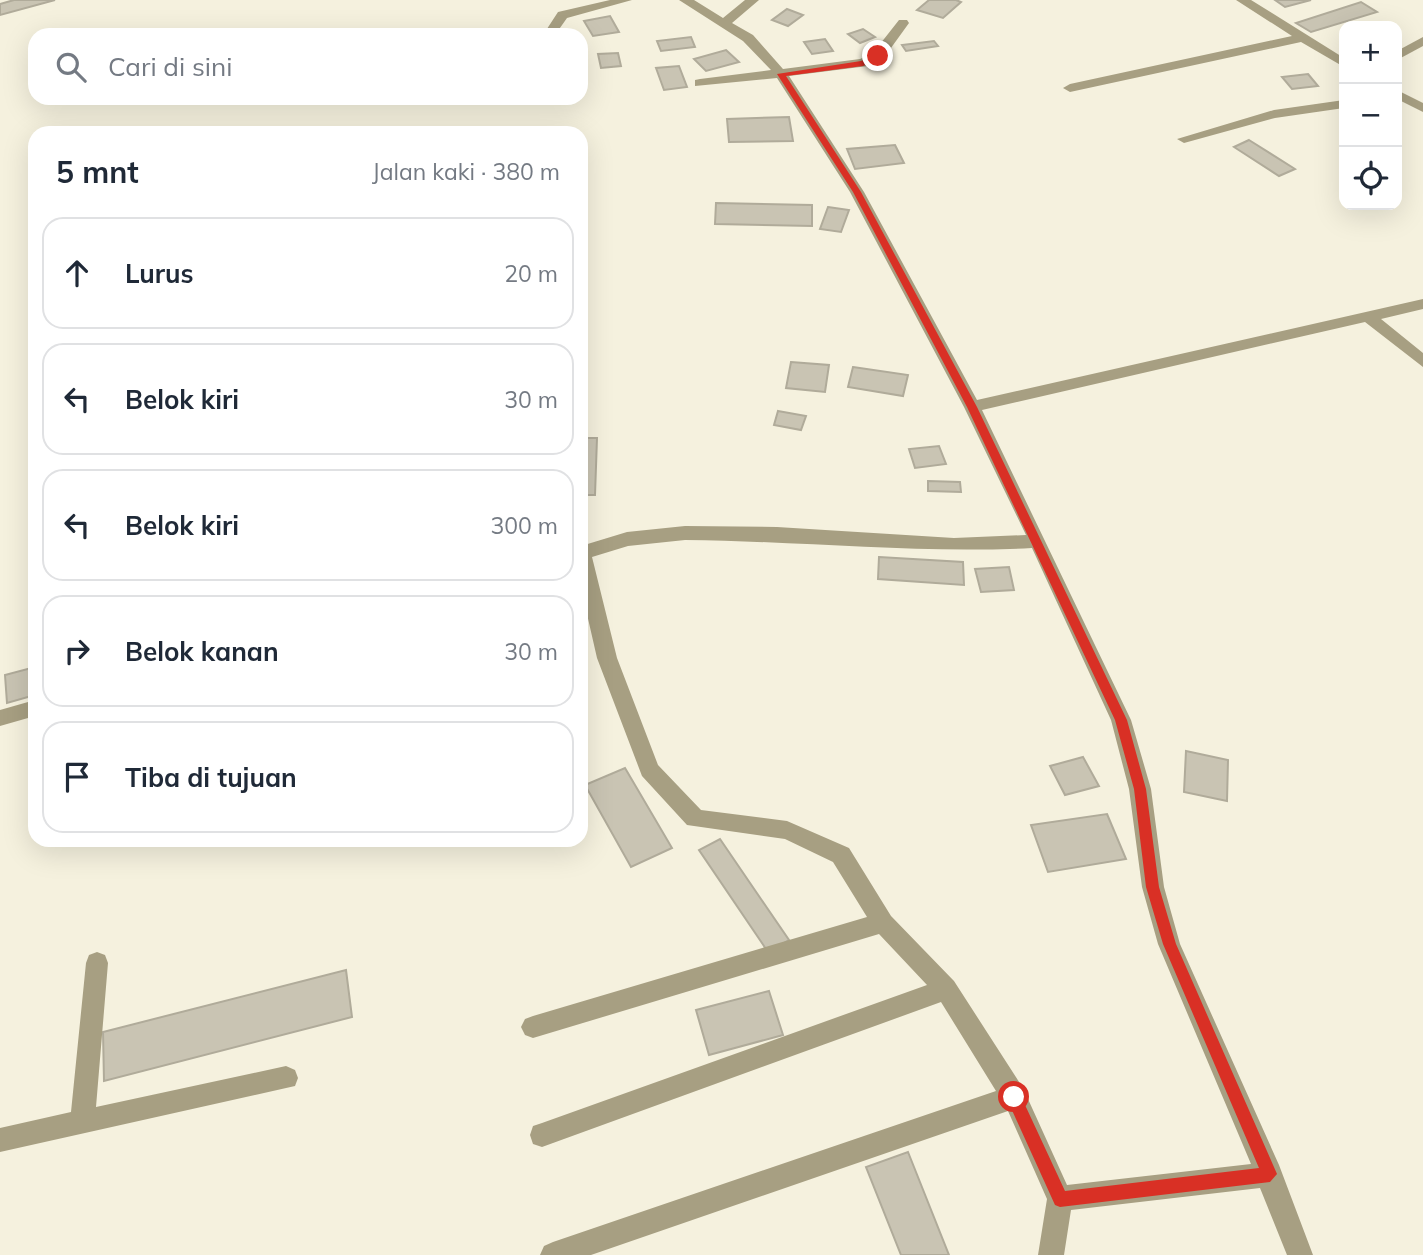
<!DOCTYPE html>
<html lang="id">
<meta charset="utf-8">
<style>
body{margin:0;font-family:Mulish,sans-serif;background:#f2f2f3;color:#1f2937}
.controls{position:absolute;right:21px;top:21px;display:grid;overflow:hidden;border-radius:14px;box-shadow:0 7px 28px #0002}
.controls button{width:63px;height:63px;display:grid;place-items:center;padding:0;border:0;border-bottom:2px solid #e0e1e3;background:#fff;color:#1f2937;font:35px sans-serif}
.stop{position:absolute;width:21px;height:21px;margin:-16px;border:5px solid #d93025;border-radius:50%;background:#fff}
.stop.end{background:#d93025;border-color:#fff;box-shadow:0 2px 7px #0008}
.list{margin:0;padding:0;list-style:none}
h2{display:flex;justify-content:space-between;align-items:center;height:91px;margin:0;padding:0 28px;font-size:30px}
h2 small{font-size:23px;font-weight:400;color:#747a83}
.list li{display:grid;grid-template-columns:46px 1fr auto;gap:21px;align-items:center;box-sizing:border-box;height:112px;margin:0 14px 14px;padding:0 14px;border:2px solid #e0e1e3;border-radius:21px}
.list b{display:block;font-size:26px;white-space:nowrap}
.list em{font-size:23px;font-style:normal;color:#747a83}
.icon{flex:none;width:38px;height:38px;fill:none;stroke:currentColor;stroke-width:2;stroke-linecap:round;stroke-linejoin:round}
.map{position:relative;flex:none;width:1423px;height:1255px;overflow:hidden}
.search{position:absolute;background:#fff;box-shadow:0 7px 28px #0002;left:28px;top:28px;width:560px;height:77px;display:flex;align-items:center;gap:18px;box-sizing:border-box;padding:0 24px;border-radius:21px;color:#747a83;font-size:26px}
.panel{position:absolute;background:#fff;box-shadow:0 7px 28px #0002;left:28px;top:126px;width:560px;height:721px;border-radius:21px}
.map>svg:first-child{display:block}
.building{fill:#c9c4b3;stroke:#b0ab9a;stroke-width:2}
.lines{fill:none;stroke-linecap:round;stroke-linejoin:round}
.service{fill:#a79f82;fill-rule:evenodd}
.minor{fill:#a79f82;fill-rule:evenodd}
.route{fill:#d93025}
</style>
<div class="map">
<svg width="1423" height="1255" viewBox="0 0 1423 1255">
<rect width="100%" height="100%" fill="#f5f1de"/>
<g class="building">
<polygon points="14,0 55,0 0,15 0,4"/>
<polygon points="929,0 956,0 961,2 943,18 917,10"/>
<polygon points="1275,0 1311,0 1285,7"/>
<polygon points="1361,2 1377,12 1311,32 1296,23"/>
<polygon points="787,9 803,15 788,26 772,20"/>
<polygon points="610,16 619,32 593,36 584,21"/>
<polygon points="863,29 875,37 860,43 848,34"/>
<polygon points="691,37 695,47 661,51 657,41"/>
<polygon points="825,39 833,51 812,54 804,42"/>
<polygon points="934,41 938,46 906,51 902,45"/>
<polygon points="726,50 739,62 706,71 694,59"/>
<polygon points="618,53 621,66 601,68 598,54"/>
<polygon points="679,66 687,87 664,90 656,68"/>
<polygon points="1308,74 1318,86 1292,89 1282,77"/>
<polygon points="789,117 793,141 729,142 727,119"/>
<polygon points="1249,140 1295,169 1279,176 1234,147"/>
<polygon points="895,145 904,163 855,169 847,149"/>
<polygon points="716,203 812,205 812,226 715,224"/>
<polygon points="828,207 849,210 841,232 820,229"/>
<polygon points="791,362 829,365 825,392 786,388"/>
<polygon points="853,367 908,375 903,396 848,387"/>
<polygon points="778,411 806,416 801,430 774,425"/>
<polygon points="581,438 597,438 595,495 581,495"/>
<polygon points="939,446 946,464 915,468 909,449"/>
<polygon points="928,481 960,482 961,492 928,491"/>
<polygon points="879,557 963,562 964,585 878,579"/>
<polygon points="1009,567 1014,590 981,592 975,569"/>
<polygon points="35,667 35,695 7,703 5,675"/>
<polygon points="1186,751 1228,760 1227,801 1184,792"/>
<polygon points="1083,757 1099,786 1065,795 1050,766"/>
<polygon points="625,768 672,848 631,867 585,785"/>
<polygon points="1107,814 1126,859 1048,872 1031,825"/>
<polygon points="720,839 789,940 768,952 699,850"/>
<polygon points="346,970 352,1017 104,1081 103,1032"/>
<polygon points="769,991 783,1035 709,1055 696,1010"/>
<polygon points="908,1152 949,1255 901,1255 866,1167"/>
</g>
<g class="lines">
<polygon class="service" points="1344,100 1344,108 1275,118 1184,143 1177,139 1274,110"/>
<g class="minor">
<polygon points="610,0 632,0 567,18 555,35 543,35 558,12"/>
<path d="M679 0H694L723 18 745 0H759L732 23 753 35 783 69 860 59 873 53 899 20H907L909 23 883 59 868 66 789 76 864 192 977 400 1423 299V309L1381 319 1423 353V367L1365 322 982 410 1131 720 1151 789 1164 887 1180 944 1279 1165 1313 1255H1287L1260 1188 1071 1210 1064 1255H1038L1047 1199 1008 1111 591 1255H540L544 1246 553 1242 996 1091 941 1002 542 1147 533 1144 530 1135 533 1126 542 1123 927 985 879 934 533 1038 525 1035 521 1027 525 1019 533 1016 867 917 833 862 785 839 687 825 642 776 597 658 581 588V546L627 532 685 526 777 527 954 538 1026 535 964 407 850 192 777 78 695 86V80L700 79 771 70 743 41ZM685 540C801 541 916 554 1032 548L1111 720 1129 789 1142 887 1158 944 1251 1164 1067 1185 1023 1088 954 981 891 916 849 848 787 821 701 810 658 765 617 658 592 557 628 546Z"/>
<polygon points="1236,0 1251,0 1344,58 1344,67 1301,42 1070,92 1063,88 1070,84 1292,36"/>
<polygon points="1423,37 1423,46 1397,60 1397,51"/>
<polygon points="1397,90 1423,103 1423,112 1397,99"/>
<polygon points="35,700 35,716 0,726 0,710"/>
<polygon points="97,952 105,955 108,963 96,1107 286,1066 295,1070 298,1078 295,1086 0,1152 0,1128 71,1112 86,963 89,955"/>
</g>
</g>
<polygon class="route" points="878,54 881,58 863,66 786,76 861,192 977,407 1127,720 1146,789 1159,887 1176,944 1277,1174 1270,1182 1060,1207 1055,1205 1006,1097 1008,1092 1019,1092 1065,1191 1259,1168 1163,944 1146,887 1134,789 1115,720 967,407 853,192 777,74 861,61"/>
</svg>
<div class="controls">
<button>+</button>
<button>−</button>
<button><svg class="icon" aria-label="locate" viewBox="0 0 24 24"><circle cx="12" cy="12" r="6"/><path d="M12 2v4M12 18v4M2 12h4M18 12h4"/></svg></button>
</div>
<div class="stop" style="left:1014px;top:1097px"></div>
<div class="stop end" style="left:878px;top:56px"></div>
<div class="search"><svg class="icon" aria-label="search" viewBox="0 0 24 24"><circle cx="10" cy="10" r="6"/><path d="M15 15l6 6"/></svg>Cari di sini</div>
<section class="panel">
<h2>5 mnt<small>Jalan kaki · 380 m</small></h2>
<ul class="list">
<li><svg class="icon" aria-label="ahead" viewBox="0 0 24 24"><path d="M12 20V5M6 11l6-6 6 6"/></svg><div><b>Lurus</b></div><em>20 m</em></li>
<li><svg class="icon" aria-label="left" viewBox="0 0 24 24"><path d="M17 20v-9H6M10 6l-5 5 5 5"/></svg><div><b>Belok kiri</b></div><em>30 m</em></li>
<li><svg class="icon" aria-label="left" viewBox="0 0 24 24"><path d="M17 20v-9H6M10 6l-5 5 5 5"/></svg><div><b>Belok kiri</b></div><em>300 m</em></li>
<li><svg class="icon" aria-label="right" viewBox="0 0 24 24"><path d="M7 20v-9h11M14 6l5 5-5 5"/></svg><div><b>Belok kanan</b></div><em>30 m</em></li>
<li><svg class="icon" aria-label="arrive" viewBox="0 0 24 24"><path d="M6 21V4h12l-3 4 3 4H6"/></svg><div><b>Tiba di tujuan</b></div></li>
</ul>
</section>
</div>
